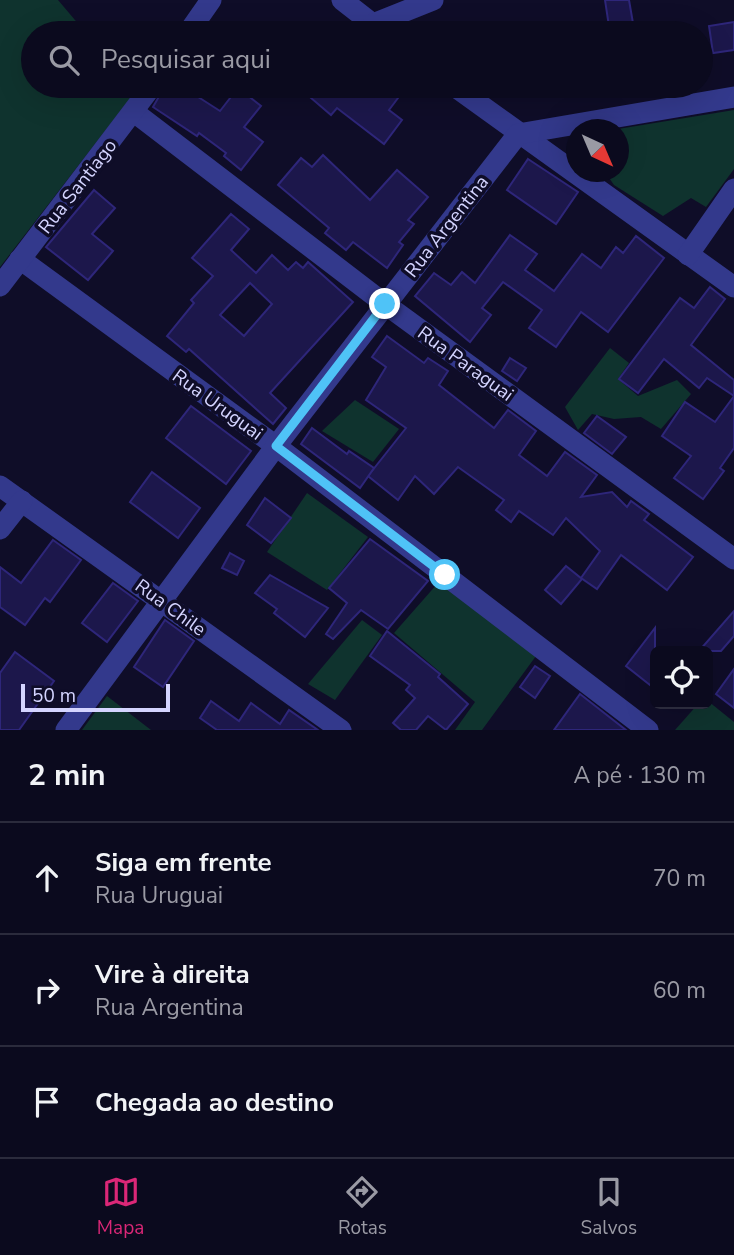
<!DOCTYPE html>
<html lang="pt">
<meta charset="utf-8">
<style>
body{margin:0;font-family:"Nunito Sans",sans-serif;background:#141327;color:#f1f3f6}
.controls{position:absolute;right:21px;bottom:21px;display:grid;overflow:hidden;border-radius:10px;box-shadow:0 7px 28px #0002}
.controls button{width:63px;height:63px;display:grid;place-items:center;padding:0;border:0;border-bottom:2px solid #2b2b3c;background:#0b0a1e;color:#f1f3f6;font:35px sans-serif}
.compass{position:absolute;left:566px;top:119px;width:63px;height:63px;border-radius:50%;background:#0b0a1e;box-shadow:0 7px 28px #0002;rotate:136deg}
.scale{position:absolute;left:21px;bottom:18px;width:149px;box-sizing:border-box;padding-left:7px;border:4px solid #d4d4ff;border-top:0;font-size:19px;line-height:24px;white-space:nowrap;color:#d4d4ff;-webkit-text-stroke:5px #0f0d28;paint-order:stroke}
.stop{position:absolute;width:21px;height:21px;margin:-16px;border:5px solid #4fc3f7;border-radius:50%;background:#fff}
.stop.end{background:#4fc3f7;border-color:#fff;box-shadow:0 2px 7px #0008}
.list{margin:0;padding:0;list-style:none}
h2{display:flex;justify-content:space-between;align-items:center;height:91px;margin:0;padding:0 28px;font-size:30px}
h2 small{font-size:23px;font-weight:400;color:#9a9aa4}
.list li{display:grid;grid-template-columns:46px 1fr auto;gap:21px;align-items:center;box-sizing:border-box;height:112px;padding:0 28px;border-top:2px solid #2b2b3c}
.list b{display:block;font-size:26px;white-space:nowrap}
.list p{margin:0;font-size:23px;white-space:nowrap;color:#9a9aa4}
.list em{font-size:23px;font-style:normal;color:#9a9aa4}
.icon{flex:none;width:38px;height:38px;fill:none;stroke:currentColor;stroke-width:2;stroke-linecap:round;stroke-linejoin:round}
.map{position:relative;flex:none;width:734px;height:730px;overflow:hidden}
.search{position:absolute;background:#0b0a1e;box-shadow:0 7px 28px #0002;left:21px;right:21px;top:21px;height:77px;display:flex;align-items:center;gap:18px;box-sizing:border-box;padding:0 24px;border-radius:38px;color:#9a9aa4;font-size:26px}
.sheet{height:427px;background:#0b0a1e}
nav{display:flex;justify-content:space-around;align-items:center;box-sizing:border-box;height:98px;border-top:2px solid #2b2b3c;background:#0b0a1e;font-size:19px;color:#9a9aa4}
nav a{display:grid;justify-items:center;gap:4px}
nav .on{color:#db2777}
.map>svg:first-child{display:block}
.green{fill:#0f332e}
.building{fill:#1c174b;stroke:#2e267a;stroke-width:2;fill-rule:evenodd}
.lines{fill:none;stroke-linecap:round;stroke-linejoin:round}
.minor{stroke:#33398c;stroke-width:21}
.route{stroke:#4fc3f7;stroke-width:9}
.labels{text-anchor:middle;stroke-width:7;stroke-linejoin:round;paint-order:stroke}
.street-label{font-size:19px;fill:#d4d4ff;stroke:#0f0d28}
</style>
<div class="map">
<svg width="734" height="730" viewBox="0 0 734 730">
<rect width="100%" height="100%" fill="#0f0d28"/>
<g class="green">
<polygon points="0,0 58,0 86,33 33,33 33,86 130,86 135,92 0,267"/>
<polygon points="734,110 734,169 706,207 691,198 663,216 614,185 605,172 618,172 618,129"/>
<polygon points="610,348 629,363 618,379 638,396 677,380 691,394 661,429 641,417 614,419 592,414 578,430 565,407"/>
<polygon points="355,400 399,429 373,462 322,431"/>
<polygon points="307,493 368,537 327,590 267,552"/>
<polygon points="445,575 536,656 482,730 455,730 475,702 394,633"/>
<polygon points="362,620 382,635 335,700 308,684"/>
<polygon points="107,696 151,730 82,730"/>
<polygon points="708,701 734,722 734,730 675,730 698,704"/>
</g>
<g class="building">
<polygon points="605,0 629,0 634,29 610,33"/>
<polygon points="734,22 734,50 713,53 709,26"/>
<polygon points="165,86 181,86 220,111 238,88 261,106 244,127 263,142 241,170 224,156 226,153 199,133 197,136 153,107"/>
<polygon points="321,86 390,86 401,94 389,110 402,120 384,144 337,108 331,115 311,98"/>
<polygon points="323,155 370,200 397,170 428,197 408,220 414,224 399,242 403,245 387,268 353,242 346,250 325,233 329,228 278,185 301,158 312,167"/>
<polygon points="528,159 578,192 556,224 507,190"/>
<polygon points="94,190 115,208 92,234 113,251 88,280 46,247"/>
<path d="M231 214 249 229 231 250 256 273 272 255 288 270 296 262 303 268 308 262 353 302 270 393 286 408 273 424 189 349 186 352 167 336 194 303 191 300 213 276 192 258ZM250 283 272 304 244 336 220 315Z"/>
<polygon points="510,235 537,254 525,270 554,291 582,254 601,268 616,247 623,253 636,236 664,258 608,332 581,312 556,347 529,328 542,310 503,282 482,308 491,315 470,342 415,296 434,273 451,285 462,272 475,283"/>
<polygon points="710,287 725,299 691,345 734,380 734,448 720,468 724,471 703,499 674,478 691,456 662,436 685,402 715,422 734,396 707,378 699,388 664,359 638,393 619,379 680,298 694,308"/>
<polygon points="387,336 424,363 428,358 448,371 439,385 494,428 508,410 536,431 519,455 547,476 565,452 597,475 581,497 612,492 627,507 631,501 649,514 644,520 693,557 667,590 621,555 597,589 581,578 600,551 566,518 553,535 519,511 511,522 496,510 504,500 458,467 434,494 415,476 398,500 368,476 406,428 366,400 386,367 372,357"/>
<polygon points="510,358 526,368 517,381 502,371"/>
<polygon points="191,406 251,451 226,484 166,438"/>
<polygon points="597,416 626,437 612,454 584,433"/>
<polygon points="312,428 347,454 349,451 374,468 360,488 301,444"/>
<polygon points="152,472 200,508 178,538 130,502"/>
<polygon points="265,498 291,518 271,543 247,525"/>
<polygon points="370,539 428,581 388,629 361,610 333,639 326,634 347,603 329,588"/>
<polygon points="53,540 81,560 50,602 45,598 25,625 0,607 0,567 21,583"/>
<polygon points="230,553 244,561 237,575 222,568"/>
<polygon points="566,566 582,579 561,604 545,590"/>
<polygon points="270,575 328,608 305,637 274,613 277,609 255,593"/>
<polygon points="113,583 138,601 107,642 82,623"/>
<polygon points="734,611 734,636 721,651 699,651"/>
<polygon points="165,620 194,641 163,687 134,667"/>
<polygon points="655,628 655,689 626,666"/>
<polygon points="387,631 440,674 438,677 468,704 446,730 428,716 416,730 401,730 393,723 415,698 406,690 410,685 370,656"/>
<polygon points="15,652 54,681 19,730 0,730 0,673"/>
<polygon points="535,666 550,676 535,698 520,687"/>
<polygon points="734,669 734,708 716,694"/>
<polygon points="580,694 626,730 554,730"/>
<polygon points="211,701 239,721 251,703 280,724 289,710 318,730 217,730 200,718"/>
</g>
<g class="lines">
<g class="minor">
<polyline points="342,0 383,32"/>
<polyline points="373,24 433,0"/>
<polyline points="188,33 211,0"/>
<polyline points="454,86 734,287"/>
<polyline points="134,112 385,304 734,559"/>
<polyline points="688,255 734,189"/>
<polyline points="20,259 276,446 648,730"/>
<polyline points="0,286 152,86"/>
<polyline points="0,486 341,730"/>
<polyline points="0,529 22,501"/>
<polyline points="66,730 276,446 518,134 734,97"/>
</g>
</g>
<g class="lines">
<polyline class="route" points="385,304 276,446 445,575"/>
</g>
<g class="labels">
<g class="street-label">
<text transform="translate(77 186) rotate(-52)" y="7">Rua Santiago</text>
<text transform="translate(446 226) rotate(-52)" y="7">Rua Argentina</text>
<text transform="translate(466 363) rotate(36)" y="7">Rua Paraguai</text>
<text transform="translate(218 404) rotate(36)" y="7">Rua Uruguai</text>
<text transform="translate(171 607) rotate(36)" y="7">Rua Chile</text>
</g>
</g>
</svg>
<div class="controls">
<button><svg class="icon" aria-label="locate" viewBox="0 0 24 24"><circle cx="12" cy="12" r="6"/><path d="M12 2v4M12 18v4M2 12h4M18 12h4"/></svg></button>
</div>
<svg class="compass" viewBox="-18 -18 36 36"><path d="M0-13l5 13h-10z" fill="#e53935"/><path d="M0 13l5-13h-10z" fill="#9a9aa4"/></svg>
<div class="scale">50 m</div>
<div class="stop" style="left:445px;top:575px"></div>
<div class="stop end" style="left:385px;top:304px"></div>
<div class="search"><svg class="icon" aria-label="search" viewBox="0 0 24 24"><circle cx="10" cy="10" r="6"/><path d="M15 15l6 6"/></svg>Pesquisar aqui</div>
</div>
<section class="sheet">
<h2>2 min<small>A pé · 130 m</small></h2>
<ul class="list">
<li><svg class="icon" aria-label="ahead" viewBox="0 0 24 24"><path d="M12 20V5M6 11l6-6 6 6"/></svg><div><b>Siga em frente</b><p>Rua Uruguai</p></div><em>70 m</em></li>
<li><svg class="icon" aria-label="right" viewBox="0 0 24 24"><path d="M7 20v-9h11M14 6l5 5-5 5"/></svg><div><b>Vire à direita</b><p>Rua Argentina</p></div><em>60 m</em></li>
<li><svg class="icon" aria-label="arrive" viewBox="0 0 24 24"><path d="M6 21V4h12l-3 4 3 4H6"/></svg><div><b>Chegada ao destino</b></div></li>
</ul>
</section>
<nav>
<a class="on"><svg class="icon" aria-label="map" viewBox="0 0 24 24"><path d="M3 6l6-2 6 2 6-2v14l-6 2-6-2-6 2zM9 4v14M15 6v14"/></svg>Mapa</a>
<a><svg class="icon" aria-label="directions" viewBox="0 0 24 24"><path d="M12 3l9 9-9 9-9-9zM9 14v-3h6M13 9l2 2-2 2"/></svg>Rotas</a>
<a><svg class="icon" aria-label="saved" viewBox="0 0 24 24"><path d="M7 4h10v16l-5-4-5 4z"/></svg>Salvos</a>
</nav>
